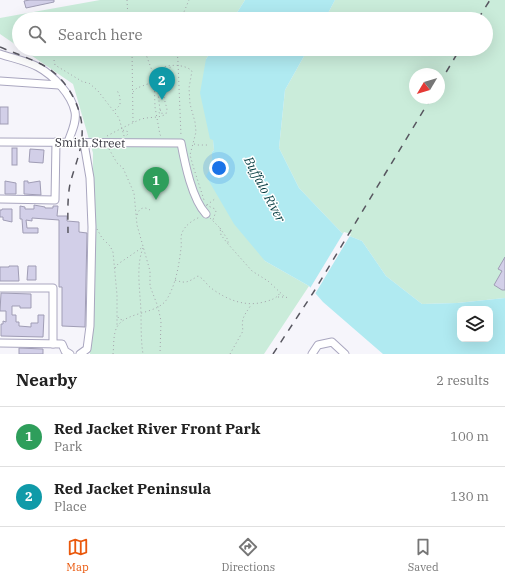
<!DOCTYPE html>
<style>
body{margin:0;font-family:"IBM Plex Serif",serif;background:#f6f6f6;color:#222}
.controls{position:absolute;right:12px;bottom:12px;display:grid;overflow:hidden;border-radius:8px;box-shadow:0 4px 16px #0002}
.controls button{width:36px;height:36px;display:grid;place-items:center;padding:0;border:0;border-bottom:1px solid #e0e0e0;background:#fff;color:#222;font:20px sans-serif}
.compass{position:absolute;left:409px;top:68px;width:36px;height:36px;border-radius:50%;background:#fff;box-shadow:0 4px 16px #0002;rotate:232deg}
.you{position:absolute;left:219px;top:168px;width:14px;height:14px;margin:-10px;border:3px solid #fff;border-radius:50%;background:#1a73e8;box-shadow:0 0 0 6px #1a73e833}
.badge{display:grid;place-items:center;width:26px;height:26px;border-radius:50%;background:#ea580c;color:#fff;font-size:13px;font-weight:700}
.pin{position:absolute;translate:-50% -33px;filter:drop-shadow(0 1px 2px #0008)}
.pin::after{content:'';position:absolute;top:21px;width:14px;height:12px;background:inherit;clip-path:polygon(0 0,100% 0,50% 100%)}
.list{margin:0;padding:0;list-style:none}
h2{display:flex;justify-content:space-between;align-items:center;height:52px;margin:0;padding:0 16px;font-size:17px}
h2 small{font-size:13px;font-weight:400;color:#767676}
.list li{display:grid;grid-template-columns:26px 1fr auto;gap:12px;align-items:center;box-sizing:border-box;height:60px;padding:0 16px;border-top:1px solid #e0e0e0}
.list b{display:block;font-size:15px;white-space:nowrap}
.list p{margin:0;font-size:13px;white-space:nowrap;color:#767676}
.list em{font-size:13px;font-style:normal;color:#767676}
.icon{flex:none;width:22px;height:22px;fill:none;stroke:currentColor;stroke-width:2;stroke-linecap:round;stroke-linejoin:round}
.map{position:relative;flex:none;width:505px;height:354px;overflow:hidden}
.search{position:absolute;background:#fff;box-shadow:0 4px 16px #0002;left:12px;right:12px;top:12px;height:44px;display:flex;align-items:center;gap:10px;box-sizing:border-box;padding:0 14px;border-radius:22px;color:#767676;font-size:15px}
.sheet{height:172px;background:#fff}
nav{display:flex;justify-content:space-around;align-items:center;box-sizing:border-box;height:56px;border-top:1px solid #e0e0e0;background:#fff;font-size:11px;color:#767676}
nav a{display:grid;justify-items:center;gap:2px}
nav .on{color:#ea580c}
.map>svg:first-child{display:block}
.green{fill:#caecda;fill-rule:evenodd}
.water{fill:#b0eaf1;fill-rule:evenodd}
.pier{fill:#f6f5fb}
.building{fill:#d2cfe8;stroke:#a09db5}
.lines{fill:none;stroke-linecap:round;stroke-linejoin:round}
.minor-casing{stroke:#a9a6bf;stroke-width:9}
.path{stroke:#a5a4ac;stroke-width:1;stroke-dasharray:1 3;stroke-linecap:butt}
.minor{stroke:#fff;stroke-width:7}
.rail{stroke:#585760;stroke-width:1.5;stroke-dasharray:7 7;stroke-linecap:butt}
.labels{text-anchor:middle;stroke-width:3;stroke-linejoin:round;paint-order:stroke}
.street-label{font-size:12px;fill:#373640;stroke:#fff}
.water-label{font-size:13px;font-style:italic;fill:#083f44;stroke:#fff}
</style>
<div class="map">
<svg width="505" height="354" viewBox="0 0 505 354">
<rect width="100%" height="100%" fill="#f6f5fb"/>
<g class="green">
<polygon points="100,0 245,0 233,19 19,19 19,47 0,34 0,18"/>
<path d="M335 0H505V298L457 303 422 304 386 276 362 241 342 233 299 188 279 148 285 90 308 49H486V19H325ZM415 74H439V98H415Z"/>
<polygon points="22,49 213,49 206,59 214,150 212,152 212,165 265,261 309,286 264,354 90,354 93,153 73,84"/>
</g>
<g class="water">
<polygon points="245,0 335,0 325,19 233,19"/>
<path d="M213 49H308L285 90 279 148 299 188 342 233 362 241 386 276 422 304 457 303 505 298V354H383L323 302 309 286 265 261 234 224 206 176 212 165V152L214 150 213 140 210 139 200 93 206 59ZM460 309H490V339H460Z"/>
</g>
<polygon class="pier" points="344,232 351,234 315,294 309,290"/>
<g class="building">
<polygon points="30,0 54,0 54,2 26,8 24,1"/>
<rect x="0" y="107" width="8" height="17"/>
<rect x="12" y="148" width="5" height="17"/>
<polygon points="30,149 44,150 43,163 29,162"/>
<polygon points="5,181 16,183 16,194 5,194"/>
<polygon points="24,181 28,181 28,183 40,181 41,195 24,194"/>
<polygon points="34,205 45,207 45,208 53,208 53,206 58,206 57,216 67,216 67,221 79,222 79,232 87,233 85,327 62,326 62,287 59,287 59,220 32,218 32,221 26,220 27,228 38,228 38,233 23,233 22,219 20,219 20,206 25,207 25,209 34,209"/>
<polygon points="2,209 12,209 12,222 3,220 3,217 0,217 0,210 2,210"/>
<polygon points="505,257 505,290 502,290 494,285 502,271 498,269"/>
<polygon points="9,266 18,266 19,281 0,281 0,267 9,267"/>
<polygon points="28,266 36,266 36,280 27,280"/>
<polygon points="1,293 31,294 31,308 20,308 20,306 12,306 12,315 16,315 16,322 19,322 19,326 31,327 31,323 38,323 38,315 44,315 43,337 1,336 1,324 3,324 3,321 6,322 6,311 0,311"/>
<polygon points="19,348 43,349 43,354 19,354"/>
</g>
<g class="lines">
<defs>
<g id="minor">
<path d="M0 54C12 58 27 61 38 67 53 75 72 95 75 112 77 122 71 133 68 142"/>
<polyline points="0,81 59,85"/>
<path d="M0 142 181 143C185 164 192 199 206 214"/>
<polyline points="0,199 55,200 56,142"/>
<polyline points="0,288 53,288 53,344"/>
<polyline points="0,343 62,344 65,351 70,354"/>
<polyline points="80,354 87,349 90,326 92,227 90,178 84,143"/>
<polyline points="312,354 318,345 332,342 345,354"/>
</g>
</defs>
<use href="#minor" class="minor-casing"/>
<g class="path">
<polyline points="127,0 128,19"/>
<polyline points="181,19 189,0"/>
<polyline points="132,49 133,123"/>
<polyline points="144,49 154,76 155,107 160,135 163,137"/>
<polyline points="177,49 178,62 181,136"/>
<polyline points="54,60 55,65 83,82 89,83 98,91 119,118 124,136 126,136 128,134 127,131 122,130"/>
<polyline points="153,72 160,74 164,71"/>
<polyline points="133,92 137,88 153,82"/>
<polyline points="115,110 120,105 120,97 117,90"/>
<path d="M160 110 162 111V114L159 113 160 110 158 93 162 85 160 77 168 75 164 67C172 64 186 65 192 71L189 88 190 104 195 122 196 132 190 155 194 169 204 200"/>
<path d="M107 136C118 130 128 125 139 120 148 116 158 119 166 114L167 109 164 98 166 83 165 76 171 66"/>
<polyline points="194,144 198,145 208,145"/>
<polyline points="109,149 117,163 123,168 134,193 137,225 150,271 150,286 158,307 161,321 160,354"/>
<polyline points="206,205 215,209 216,211 213,220"/>
<polyline points="207,205 216,198"/>
<path d="M137 215C139 208 144 206 150 210"/>
<polyline points="210,218 220,228 221,235 228,244 252,271 268,281 285,297 289,298"/>
<polyline points="220,228 228,240 228,243"/>
<polyline points="97,229 102,238 110,246 113,252 117,295 117,326"/>
<path d="M143 248C137 263 139 281 140 297 142 316 140 335 143 354"/>
<polyline points="115,268 118,264 143,247"/>
<path d="M175 280C186 284 188 282 198 276 203 278 207 285 211 288 227 300 245 307 264 302 271 300 276 299 280 293"/>
<polyline points="278,297 284,297"/>
<polyline points="118,317 119,319 123,320"/>
<path d="M113 354C114 346 113 334 117 327 126 311 157 315 167 299 176 284 179 265 181 248 182 243 180 238 182 233 185 225 193 220 200 217"/>
<path d="M230 354 243 331C241 318 244 316 251 305"/>
</g>
<use href="#minor" class="minor"/>
<g class="rail">
<polyline points="478,19 490,0"/>
<path d="M0 47C16 54 33 59 48 68 69 82 84 111 82 136 81 153 74 168 70 184 67 200 68 217 68 233"/>
<polyline points="439,84 460,49"/>
<polyline points="273,354 313,293 431,98"/>
</g>
</g>
<g class="labels">
<g class="street-label">
<text transform="translate(90 143) rotate(1)" y="4">Smith Street</text>
</g>
<g class="water-label">
<text transform="translate(265 189) rotate(62)" y="5">Buffalo River</text>
</g>
</g>
</svg>
<div class="controls">
<button><svg class="icon" aria-label="layers" viewBox="0 0 24 24"><path d="M12 4l9 5-9 5-9-5zM3 14l9 5 9-5"/></svg></button>
</div>
<svg class="compass" viewBox="-18 -18 36 36"><path d="M0-13l5 13h-10z" fill="#e53935"/><path d="M0 13l5-13h-10z" fill="#767676"/></svg>
<div class="you"></div>
<div class="pin badge" style="left:156px;top:200px;background:#2e9e5b">1</div>
<div class="pin badge" style="left:162px;top:100px;background:#0f9aa8">2</div>
<div class="search"><svg class="icon" aria-label="search" viewBox="0 0 24 24"><circle cx="10" cy="10" r="6"/><path d="M15 15l6 6"/></svg>Search here</div>
</div>
<section class="sheet">
<h2>Nearby<small>2 results</small></h2>
<ul class="list">
<li><span class="badge" style="background:#2e9e5b">1</span><div><b>Red Jacket River Front Park</b><p>Park</p></div><em>100 m</em></li>
<li><span class="badge" style="background:#0f9aa8">2</span><div><b>Red Jacket Peninsula</b><p>Place</p></div><em>130 m</em></li>
</ul>
</section>
<nav>
<a class="on"><svg class="icon" aria-label="map" viewBox="0 0 24 24"><path d="M3 6l6-2 6 2 6-2v14l-6 2-6-2-6 2zM9 4v14M15 6v14"/></svg>Map</a>
<a><svg class="icon" aria-label="directions" viewBox="0 0 24 24"><path d="M12 3l9 9-9 9-9-9zM9 14v-3h6M13 9l2 2-2 2"/></svg>Directions</a>
<a><svg class="icon" aria-label="saved" viewBox="0 0 24 24"><path d="M7 4h10v16l-5-4-5 4z"/></svg>Saved</a>
</nav>
